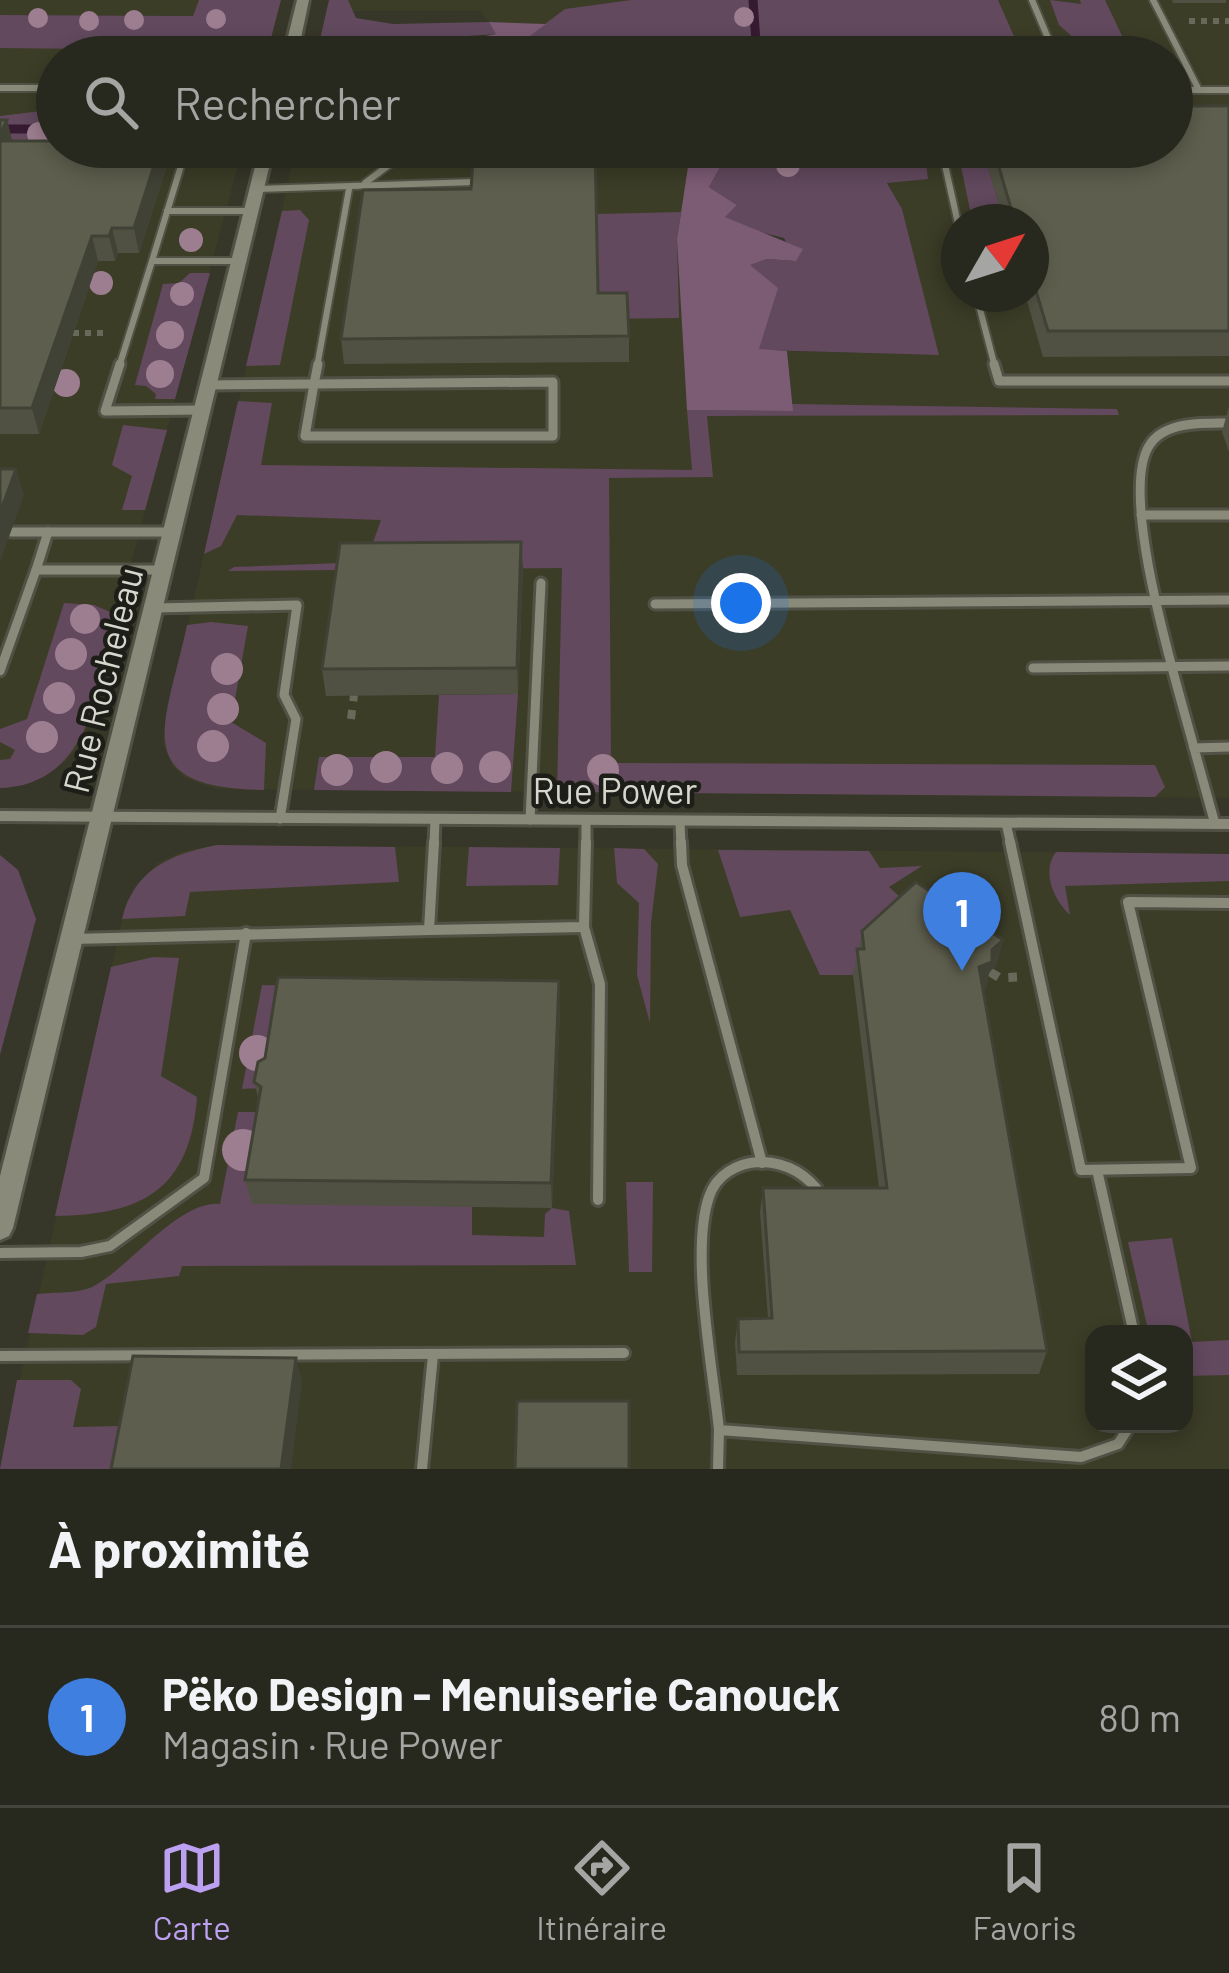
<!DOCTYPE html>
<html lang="fr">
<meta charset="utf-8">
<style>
body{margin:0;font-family:Barlow,sans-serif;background:#303127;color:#f1f3f6}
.controls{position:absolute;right:36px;bottom:36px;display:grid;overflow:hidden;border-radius:24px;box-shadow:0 6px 18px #0003}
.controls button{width:108px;height:108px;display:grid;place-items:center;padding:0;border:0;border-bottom:3px solid #44453c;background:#28291e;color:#f1f3f6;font:60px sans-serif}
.compass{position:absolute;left:941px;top:204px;width:108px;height:108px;border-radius:50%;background:#28291e;box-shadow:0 6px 18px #0003;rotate:51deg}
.you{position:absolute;left:741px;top:603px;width:42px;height:42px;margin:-30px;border:9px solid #fff;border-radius:50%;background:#1a73e8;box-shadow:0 0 0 18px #1a73e833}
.badge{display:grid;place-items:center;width:78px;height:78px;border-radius:50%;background:#bca0f2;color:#fff;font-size:39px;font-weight:700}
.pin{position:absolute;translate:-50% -99px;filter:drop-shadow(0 3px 6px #0008)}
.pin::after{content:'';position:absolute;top:63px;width:42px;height:36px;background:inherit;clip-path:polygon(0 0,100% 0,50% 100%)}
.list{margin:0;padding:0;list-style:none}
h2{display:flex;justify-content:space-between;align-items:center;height:156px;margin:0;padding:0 48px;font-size:51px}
h2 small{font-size:39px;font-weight:400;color:#a5a6a4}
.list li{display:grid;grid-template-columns:78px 1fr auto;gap:36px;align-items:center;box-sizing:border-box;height:180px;padding:0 48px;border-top:3px solid #44453c}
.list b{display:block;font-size:45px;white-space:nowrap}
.list p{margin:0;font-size:39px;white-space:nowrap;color:#a5a6a4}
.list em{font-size:39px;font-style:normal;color:#a5a6a4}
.icon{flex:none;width:66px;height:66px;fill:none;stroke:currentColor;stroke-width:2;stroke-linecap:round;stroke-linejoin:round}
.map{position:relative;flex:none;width:1229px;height:1469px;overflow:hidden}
.search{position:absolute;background:#28291e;box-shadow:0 6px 18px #0003;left:36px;right:36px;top:36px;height:132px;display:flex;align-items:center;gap:30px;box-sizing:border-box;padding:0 42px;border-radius:66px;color:#a5a6a4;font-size:45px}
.sheet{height:336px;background:#28291e}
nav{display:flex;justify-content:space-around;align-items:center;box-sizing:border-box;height:168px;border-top:3px solid #44453c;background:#28291e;font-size:33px;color:#a5a6a4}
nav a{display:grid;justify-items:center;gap:6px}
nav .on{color:#bca0f2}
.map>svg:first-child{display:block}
.built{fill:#3c3d27;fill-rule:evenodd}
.green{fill:#62495e}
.forest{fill:#7c5b75}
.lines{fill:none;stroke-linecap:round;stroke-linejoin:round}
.stream{stroke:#361a31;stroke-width:9}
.service-far2-casing{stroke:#515245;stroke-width:10}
.service-far1-casing{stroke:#515245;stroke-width:15}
.service-casing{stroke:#515245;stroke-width:16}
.minor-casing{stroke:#515245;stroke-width:16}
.tertiary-casing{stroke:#515245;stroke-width:6}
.path-far2{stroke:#68695b;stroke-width:6;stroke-dasharray:6 6;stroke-linecap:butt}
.path-far1{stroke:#68695b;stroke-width:8;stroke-dasharray:9 9;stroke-linecap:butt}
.path{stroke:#68695b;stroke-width:9;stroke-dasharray:10 10;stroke-linecap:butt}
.service-far2{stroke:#898a79;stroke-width:6}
.service-far1{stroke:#898a79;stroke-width:9}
.service{stroke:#898a79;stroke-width:10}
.minor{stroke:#898a79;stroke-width:10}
.tertiary{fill:#898a79;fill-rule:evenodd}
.tree{fill:#9d7e90}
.wall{fill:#505142}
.shaded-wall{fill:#414236}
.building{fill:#5d5e4d;stroke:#414236;stroke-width:3}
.labels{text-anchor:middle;stroke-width:9;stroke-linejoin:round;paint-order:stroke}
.street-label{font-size:36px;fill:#d7d7ce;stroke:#1d1e17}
</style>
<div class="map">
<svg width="1229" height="1469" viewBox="0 0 1229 1469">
<rect width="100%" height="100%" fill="#363728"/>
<g class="built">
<polygon points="0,0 281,0 229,16 0,15"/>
<polygon points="329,0 631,0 565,9 546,24 489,22 480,11 326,11"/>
<path d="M998 0H1229V798L216 789 185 778 173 767 163 743 164 731 296 147H691L677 239 793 410 787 351 939 355 902 209 887 182 927 178 924 147H1172V57H1023ZM959 222H1031V294H959Z"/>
<polygon points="0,26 266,57 57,57 57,147 243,147 83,742 65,762 37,780 8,788 0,788"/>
<path d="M217 845 1229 854V1469H0L126 902 157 863 183 851ZM1094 1334H1184V1424H1094Z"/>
</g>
<g class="green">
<polygon points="199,0 281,0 266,57 212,57 182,50 0,48 0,15 193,16"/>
<polygon points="329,0 348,0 356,18 393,24 489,22 497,34 468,36 460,42 490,57 316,57"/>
<polygon points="631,0 998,0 1021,52 984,57 785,57 782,50 731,52 732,57 577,57 575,50 538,48 522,41 565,9"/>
<polygon points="1050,0 1081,4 1080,0 1105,0 1123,38 1075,39 1059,25"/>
<polygon points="50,110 57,117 57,144 0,144 0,116"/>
<polygon points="772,147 924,147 928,179 887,183 902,209 939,355 758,350 749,265 767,259 796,261 784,238 748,229 724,217 737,205 709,187 726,157 766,154"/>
<polygon points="957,147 982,147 1000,208 970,210"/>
<polygon points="300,210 309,220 280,365 246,366 282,211"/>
<polygon points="681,212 677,239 679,318 598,319 596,214"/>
<polygon points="190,273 210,273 175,399 155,399 156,394 146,386 135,385 163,284 179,283"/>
<polygon points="238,401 272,403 261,465 692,470 687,410 792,411 792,404 1117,409 1119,415 707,416 713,477 609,478 611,763 1155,765 1165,787 1155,797 557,792 562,568 228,571 234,567 366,562 381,520 237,515 221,546 204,554"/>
<polygon points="123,425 167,430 145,510 122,510 132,476 112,465"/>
<path d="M64 603 94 605 117 615C98 684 92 785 0 788V760L10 759 15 750 0 742V729L27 719Z"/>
<path d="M211 622 248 626 231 722 266 743 264 790C125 788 166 725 187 625Z"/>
<polygon points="518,694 511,792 314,790 319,757 435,757 439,695"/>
<path d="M217 845 395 847 399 882 190 892 185 916 122 919C134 869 171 854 217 845Z"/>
<polygon points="469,847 560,848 558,885 466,886"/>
<polygon points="614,848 644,849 658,864 651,923 650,1023 637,975 639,903 617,883"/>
<polygon points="718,850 869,851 880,868 922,866 889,887 912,908 858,957 853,975 820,975 790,910 740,917"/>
<path d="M1056 852 1229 854V881L1065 886 1070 915C1054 900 1041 872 1056 852Z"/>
<polygon points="0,855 18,870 36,919 0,1055"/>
<path d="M153 957 179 958 161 1076 197 1097C190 1190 142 1215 55 1216L111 967Z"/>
<polygon points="262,985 375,987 264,1088 242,1089"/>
<path d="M238 1112H267L472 1207V1235L544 1237 545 1214 552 1208 569 1211 576 1265 182 1266 179 1276 106 1284 96 1327 83 1335 28 1333 37 1294C55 1292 79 1294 94 1286 130 1267 179 1200 220 1204Z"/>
<polygon points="626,1182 653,1182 652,1272 629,1272"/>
<polygon points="1172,1238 1192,1342 1229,1340 1229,1375 1184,1376 1184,1334 1149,1334 1128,1242"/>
<polygon points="17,1380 71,1380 81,1389 73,1427 119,1426 112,1469 0,1469"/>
</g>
<g class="forest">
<polygon points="489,22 546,24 523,41 538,48 575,50 577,57 490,57 458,41 496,34"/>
<polygon points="691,147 772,147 766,154 726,157 709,187 737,205 725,217 803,249 796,261 767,259 750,265 778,288 759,349 787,351 793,411 687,410 677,239"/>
</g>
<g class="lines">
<g class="stream">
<polyline points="753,0 756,42"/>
<polyline points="0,129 57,129"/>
</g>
<defs>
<g id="service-far2">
<polyline points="1032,0 1056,57"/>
<polyline points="1153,0 1199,90"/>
<polyline points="0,88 57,88"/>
<polyline points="1172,90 1229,90"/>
<polyline points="941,147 959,228"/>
<polyline points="157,156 265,155"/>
<polyline points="365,183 397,159 482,159"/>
<polyline points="257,189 474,182"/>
<polyline points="167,211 251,211"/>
<polyline points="152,261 184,156"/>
<polyline points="976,294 995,367"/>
<polyline points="119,367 152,261 239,261"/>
<polyline points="317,367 349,189"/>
</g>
<g id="service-far1">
<polyline points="120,364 105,411 203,410"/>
<polyline points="994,364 999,381 1229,381"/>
<polygon points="553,382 553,436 305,436 314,384"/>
<polyline points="314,384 318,364"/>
<polyline points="209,385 314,384"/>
<polyline points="1141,515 1229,515"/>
<polyline points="11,532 173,532"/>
<polyline points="36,570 48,532"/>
<polyline points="655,604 1229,600"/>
<polyline points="155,608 297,605 284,695 296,719 280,819"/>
<polyline points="1033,668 1229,666"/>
<polyline points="0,671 36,570 163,570"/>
<path d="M1194 748C1179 690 1115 489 1151 443 1167 421 1206 423 1229 423"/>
<polyline points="530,820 541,583"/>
<polyline points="680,822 681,845"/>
<polyline points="1006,823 1011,845"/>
<polyline points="1215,824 1194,748 1229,747"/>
<polyline points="434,845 435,820"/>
<polyline points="586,845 586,821"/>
</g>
<g id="service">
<polyline points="681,842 682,865 762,1163"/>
<polyline points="1010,842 1081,1170 1191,1168 1128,902 1229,903"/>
<polyline points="584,927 600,984 598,1200"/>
<polyline points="429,930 584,927 586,842"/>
<polyline points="73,939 429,930 434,842"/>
<polyline points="1097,1170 1134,1334"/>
<path d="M822 1196C807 1174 787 1162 759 1162 737 1163 716 1175 709 1197 690 1252 713 1369 719 1430L1081 1457 1118 1444 1131 1424"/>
<polyline points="0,1253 81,1252 110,1246 204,1178 246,933"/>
<polyline points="0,1356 624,1353"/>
<polyline points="422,1469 433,1355"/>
<polyline points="718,1469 719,1430"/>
</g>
<polyline id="minor" points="0,816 1229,824"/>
<g id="tertiary">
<polygon points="297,0 309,0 297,57 283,57"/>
<polygon points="260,147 274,147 13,1228 9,1236 0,1240 0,1176"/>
</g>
</defs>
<use href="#service-far2" class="service-far2-casing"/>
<use href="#service-far1" class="service-far1-casing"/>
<use href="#service" class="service-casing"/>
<use href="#minor" class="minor-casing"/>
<use href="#tertiary" class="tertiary-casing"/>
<g class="path-far2">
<polyline points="1189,21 1229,21"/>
<polyline points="48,150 57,129"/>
<polyline points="73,333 108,333"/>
</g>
<polyline class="path-far1" points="351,719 354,695"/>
<polyline class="path" points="990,972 1000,978 1017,977"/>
<use href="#service-far2" class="service-far2"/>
<use href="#service-far1" class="service-far1"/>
<use href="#service" class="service"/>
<use href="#minor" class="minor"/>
<use href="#tertiary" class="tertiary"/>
</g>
<g class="tree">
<circle cx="744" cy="17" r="10"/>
<circle cx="38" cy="18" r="10"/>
<circle cx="216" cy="19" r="10"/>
<circle cx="134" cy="20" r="10"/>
<circle cx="89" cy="21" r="10"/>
<circle cx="39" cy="134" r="12"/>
<circle cx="788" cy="165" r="12"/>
<circle cx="191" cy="240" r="12"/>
<circle cx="101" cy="283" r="12"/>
<circle cx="182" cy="294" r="12"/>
<circle cx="170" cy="335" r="14"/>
<circle cx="160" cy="374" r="14"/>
<circle cx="66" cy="383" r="14"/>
<circle cx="85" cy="619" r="15"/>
<circle cx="71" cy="654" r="16"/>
<circle cx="227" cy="669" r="16"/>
<circle cx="59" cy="698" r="16"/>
<circle cx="223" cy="709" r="16"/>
<circle cx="42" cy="737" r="16"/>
<circle cx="213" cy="746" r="16"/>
<circle cx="386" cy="767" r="16"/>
<circle cx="495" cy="767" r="16"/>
<circle cx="447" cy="768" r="16"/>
<circle cx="337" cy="770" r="16"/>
<circle cx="603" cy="770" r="16"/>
<circle cx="257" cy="1053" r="18"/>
<circle cx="243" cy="1150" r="21"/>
</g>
<g class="wall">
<polygon points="1172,0 1226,0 1226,3 1173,3"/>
<polygon points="1229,106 1229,356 1043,357 1025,294 1031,294 1031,222 1004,222 982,147 1172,147"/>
<polygon points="0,120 7,120 12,141 57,147 163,147 167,165 139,253 118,253 115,261 98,261 39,434 0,434"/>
<polygon points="598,293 629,336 629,362 344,364 341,339"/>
<polygon points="1229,406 1229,452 1222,432"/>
<polygon points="521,542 523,568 518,694 326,696 322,669"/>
<polygon points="862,931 1003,940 996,966 989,972 986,988 983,989 1047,1351 1039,1374 737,1375 735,1342 738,1319 768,1318 760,1212 763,1188 879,1188 853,975"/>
<polygon points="560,1006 552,1208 252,1204 245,1180 259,1101 254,1082"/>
</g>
<g class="shaded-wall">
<polygon points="7,120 13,144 0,153 0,135"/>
<polygon points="160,147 163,147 167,165 139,253 134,228"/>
<polygon points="112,228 118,253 115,261 109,236"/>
<polygon points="92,236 98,261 39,434 32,408"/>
<polygon points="16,469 24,495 0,562 0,513"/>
<polygon points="521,542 523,568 518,694 517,668"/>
<polygon points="1003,940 996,966 989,972 986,988 972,992 979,967"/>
<polygon points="559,981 560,1006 552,1208 551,1183"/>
<polygon points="296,1358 302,1381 291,1469 281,1469"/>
</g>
<g class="building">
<polygon points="1172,106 1229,106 1229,331 1048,331 1031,274 1031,222 1015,222 993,147 1172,147"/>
<polygon points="0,120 7,120 0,135"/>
<polygon points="0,141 57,141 57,147 160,147 134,228 112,228 109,236 92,236 32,408 0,408"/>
<polygon points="595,147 598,293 627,293 629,336 341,339 363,190 471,189 474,148"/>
<polygon points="0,469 16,469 0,513"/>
<polygon points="521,542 517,668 322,669 340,543"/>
<polygon points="916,882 1003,940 992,950 992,962 979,967 1047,1351 739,1352 738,1319 772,1318 763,1188 887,1188 857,949 864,949 862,931"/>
<polygon points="278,977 559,981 551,1183 245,1180 261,1087 254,1082 258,1062 265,1058"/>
<polygon points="133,1356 296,1358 281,1469 111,1469"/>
<polygon points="517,1401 629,1401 629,1469 515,1469"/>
</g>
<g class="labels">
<g class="street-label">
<text transform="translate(103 680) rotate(-76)" y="13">Rue Rocheleau</text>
<text x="615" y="804">Rue Power</text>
</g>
</g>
</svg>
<div class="controls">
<button><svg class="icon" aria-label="layers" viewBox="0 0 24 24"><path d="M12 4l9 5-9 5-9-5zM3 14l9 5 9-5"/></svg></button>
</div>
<svg class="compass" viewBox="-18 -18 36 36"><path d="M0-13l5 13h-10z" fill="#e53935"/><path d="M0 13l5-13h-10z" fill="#a5a6a4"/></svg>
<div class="you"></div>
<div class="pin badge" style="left:962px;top:971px;background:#3f7fe0">1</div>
<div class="search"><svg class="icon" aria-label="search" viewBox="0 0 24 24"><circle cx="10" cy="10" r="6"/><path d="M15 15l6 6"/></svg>Rechercher</div>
</div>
<section class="sheet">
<h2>À proximité<small></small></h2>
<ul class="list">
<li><span class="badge" style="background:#3f7fe0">1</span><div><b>Pëko Design - Menuiserie Canouck</b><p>Magasin · Rue Power</p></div><em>80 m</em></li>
</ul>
</section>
<nav>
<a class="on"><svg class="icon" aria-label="map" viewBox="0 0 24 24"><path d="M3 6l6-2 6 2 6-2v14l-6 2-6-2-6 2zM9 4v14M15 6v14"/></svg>Carte</a>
<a><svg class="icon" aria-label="directions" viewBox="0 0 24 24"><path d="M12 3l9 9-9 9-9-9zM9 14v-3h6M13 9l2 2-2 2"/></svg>Itinéraire</a>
<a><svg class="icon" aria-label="saved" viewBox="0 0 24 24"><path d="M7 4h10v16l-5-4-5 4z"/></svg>Favoris</a>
</nav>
